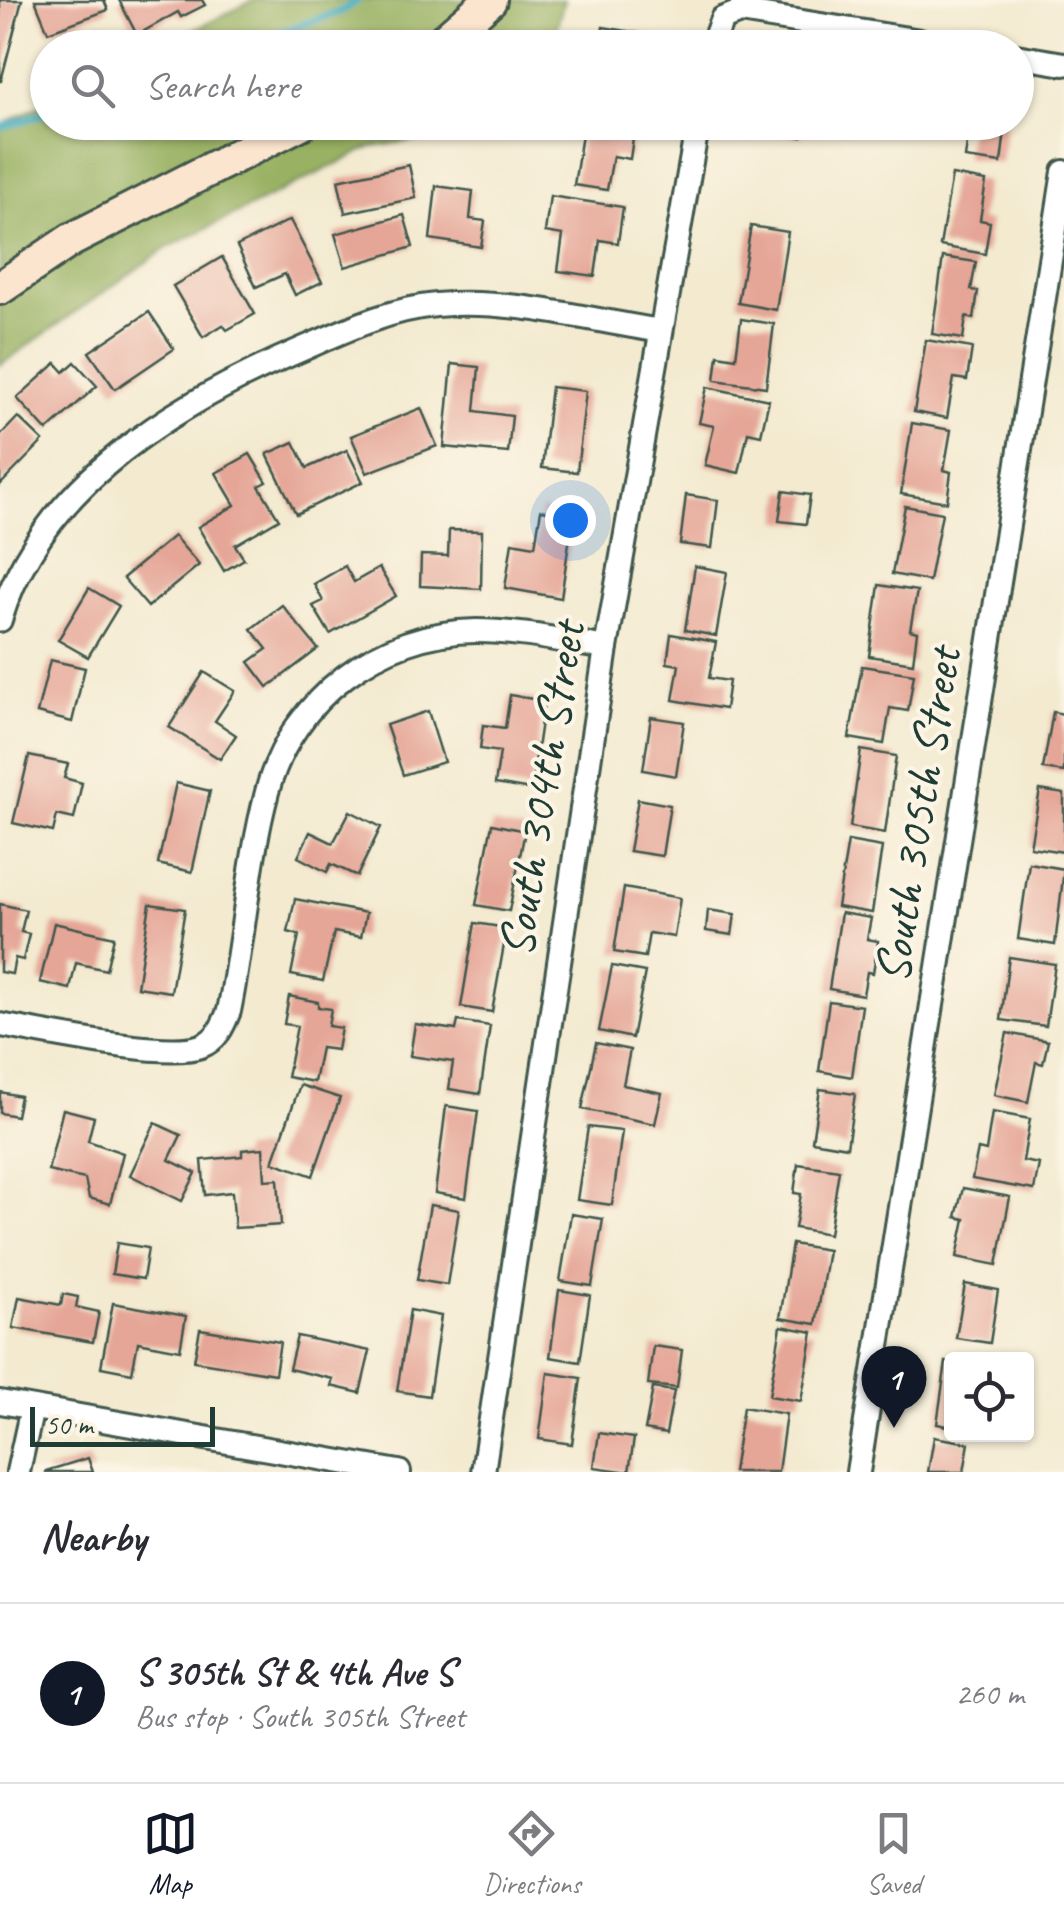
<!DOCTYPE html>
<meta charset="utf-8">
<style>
body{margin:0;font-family:Caveat,sans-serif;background:#f7f7f7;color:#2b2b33}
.controls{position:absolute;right:30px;bottom:30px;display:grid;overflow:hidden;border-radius:10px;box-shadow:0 2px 8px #0004}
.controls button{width:90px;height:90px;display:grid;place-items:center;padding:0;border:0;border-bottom:2px solid #e1e1e2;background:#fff;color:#2b2b33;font:50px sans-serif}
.scale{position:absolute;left:30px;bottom:25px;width:185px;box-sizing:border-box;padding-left:10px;border:5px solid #1f3d34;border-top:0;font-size:28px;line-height:35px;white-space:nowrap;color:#1f3d34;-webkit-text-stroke:8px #fcf5e5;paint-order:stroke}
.you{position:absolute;left:570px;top:520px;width:35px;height:35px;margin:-25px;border:8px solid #fff;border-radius:50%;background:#1a73e8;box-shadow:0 0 0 15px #1a73e833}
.badge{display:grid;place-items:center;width:65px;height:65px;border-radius:50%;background:#111827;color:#fff;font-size:32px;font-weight:700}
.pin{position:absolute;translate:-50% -82px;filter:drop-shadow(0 2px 5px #0008)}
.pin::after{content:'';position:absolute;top:52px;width:35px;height:30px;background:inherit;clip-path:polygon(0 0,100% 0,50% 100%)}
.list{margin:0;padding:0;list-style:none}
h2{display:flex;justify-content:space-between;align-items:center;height:130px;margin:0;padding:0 40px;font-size:42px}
h2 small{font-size:32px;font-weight:400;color:#7c7c81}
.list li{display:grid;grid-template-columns:65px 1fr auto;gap:30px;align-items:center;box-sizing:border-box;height:180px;padding:0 40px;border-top:2px solid #e1e1e2}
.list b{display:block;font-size:38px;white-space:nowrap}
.list p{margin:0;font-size:32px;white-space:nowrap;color:#7c7c81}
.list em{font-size:32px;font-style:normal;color:#7c7c81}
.icon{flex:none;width:55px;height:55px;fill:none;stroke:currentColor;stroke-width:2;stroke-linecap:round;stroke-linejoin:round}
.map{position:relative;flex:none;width:1064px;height:1472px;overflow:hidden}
.search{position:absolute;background:#fff;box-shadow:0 2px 8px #0004;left:30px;right:30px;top:30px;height:110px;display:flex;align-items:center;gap:25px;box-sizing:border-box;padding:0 35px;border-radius:55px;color:#7c7c81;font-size:38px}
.sheet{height:310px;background:#fff}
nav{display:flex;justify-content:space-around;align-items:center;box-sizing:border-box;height:140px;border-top:2px solid #e1e1e2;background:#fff;font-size:28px;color:#7c7c81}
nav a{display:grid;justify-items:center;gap:5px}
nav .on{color:#111827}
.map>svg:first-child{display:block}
.forest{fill:#98b162;stroke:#5c774b;stroke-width:2.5}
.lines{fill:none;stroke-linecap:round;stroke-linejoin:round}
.stream{stroke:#3ea9bd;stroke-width:8}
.building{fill:#e5a697}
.minor-casing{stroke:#3f574b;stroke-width:28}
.secondary-casing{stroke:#3f574b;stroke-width:38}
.minor{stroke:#fff;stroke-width:22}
.secondary{stroke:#fce5cf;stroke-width:32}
.labels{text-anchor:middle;stroke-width:8;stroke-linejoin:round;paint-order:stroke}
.street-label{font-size:50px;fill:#1f3d34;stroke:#fcf5e5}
</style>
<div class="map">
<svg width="1064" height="1472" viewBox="0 0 1064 1472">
<rect width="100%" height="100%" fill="#fcf5e5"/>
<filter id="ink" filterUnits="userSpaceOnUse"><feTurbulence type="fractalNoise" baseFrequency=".01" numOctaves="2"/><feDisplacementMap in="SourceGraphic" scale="20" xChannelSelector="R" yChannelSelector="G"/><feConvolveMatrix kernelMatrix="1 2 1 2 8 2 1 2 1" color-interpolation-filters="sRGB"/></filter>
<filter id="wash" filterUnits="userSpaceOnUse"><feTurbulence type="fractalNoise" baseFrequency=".0048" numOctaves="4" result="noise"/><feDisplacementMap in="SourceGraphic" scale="40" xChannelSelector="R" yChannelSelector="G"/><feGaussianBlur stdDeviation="2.25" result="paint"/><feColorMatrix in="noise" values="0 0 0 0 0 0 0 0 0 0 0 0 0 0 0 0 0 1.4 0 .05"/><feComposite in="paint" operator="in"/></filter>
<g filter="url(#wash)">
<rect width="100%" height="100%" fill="#f3ead0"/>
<g class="forest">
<polygon points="254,0 564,0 551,47 158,48"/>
<polygon points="47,102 48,122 525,123 371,147 165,249 0,365 0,126"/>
</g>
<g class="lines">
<g class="stream">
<polyline points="235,48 342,11 358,0"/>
<polyline points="0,128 48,112"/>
</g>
</g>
<g id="blocks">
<g class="building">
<polygon points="0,0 22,0 1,81 0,81"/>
<polygon points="35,0 104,0 108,10 48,32"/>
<polygon points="119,0 202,0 205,5 181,17 178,12 137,35"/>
<polygon points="603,27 651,35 649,48 600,48"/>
<polygon points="584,122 635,124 630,159 613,156 607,190 574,185"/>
<polygon points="769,122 805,122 802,137 768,132"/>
<polygon points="970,122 1006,122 1001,163 965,158"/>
<polygon points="409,165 416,198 345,213 338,180"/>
<polygon points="952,175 986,181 980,220 990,222 985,254 940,246"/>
<polygon points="436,186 473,191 470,219 485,221 481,247 430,239"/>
<polygon points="550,196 623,207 618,243 600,240 595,276 558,271 563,235 545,232"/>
<polygon points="404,215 413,247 345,267 335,234"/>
<polygon points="290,220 322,282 295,295 285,274 256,287 237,246"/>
<polygon points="751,226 788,232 776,310 738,303"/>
<polygon points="222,257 255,314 227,330 223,325 203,337 173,286"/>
<polygon points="943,257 976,262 971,290 978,291 974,319 966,317 963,339 932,334"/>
<polygon points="149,312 174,349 115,389 89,352"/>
<polygon points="741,319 774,324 766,387 715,380 718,355 736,358"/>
<polygon points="926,340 972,348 967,380 954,378 947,418 914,412"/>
<polygon points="75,362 97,386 47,431 17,398 56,363 64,372"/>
<polygon points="452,364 479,367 475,411 512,416 508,453 444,447"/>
<polygon points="551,387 586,391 577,472 542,468"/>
<polygon points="707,387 769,400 761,435 748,432 739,473 705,465 714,426 699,423"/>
<polygon points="421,408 437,446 367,473 351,436"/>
<polygon points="18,417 43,441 0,485 0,436"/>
<polygon points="912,423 951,430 944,470 951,472 947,502 901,494"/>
<polygon points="294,442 307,468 347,450 363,482 296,514 267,454"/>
<polygon points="250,454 267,482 259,486 279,519 235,545 244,559 224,571 198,527 235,505 216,473"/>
<polygon points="783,491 810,495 806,524 779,521"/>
<polygon points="686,495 718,500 712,548 680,544"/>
<polygon points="905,506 942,513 929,581 892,574"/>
<polygon points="541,510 573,515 561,598 505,588 512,542 535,546"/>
<polygon points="449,530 482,531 481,589 420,586 421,555 448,556"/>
<polygon points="174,536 199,565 148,607 123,578"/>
<polygon points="345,566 354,582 379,568 396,596 330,634 313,606 323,601 314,584"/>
<polygon points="695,566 727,572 716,636 685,630"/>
<polygon points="879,585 917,591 910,630 917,632 913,663 869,656"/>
<polygon points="89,588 119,606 88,657 58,640"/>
<polygon points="282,605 318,649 268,687 249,662 267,649 251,629"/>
<polygon points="671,634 716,642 709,678 729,681 725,709 673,700 679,665 667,663"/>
<polygon points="50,660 85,668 72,722 37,713"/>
<polygon points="862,666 914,674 908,711 890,708 884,744 849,738"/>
<polygon points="204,672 235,691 215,721 236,735 220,759 169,727"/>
<polygon points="510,695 544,701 531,790 495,784 500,752 480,749 483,725 505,728"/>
<polygon points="428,711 444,762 403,775 386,725"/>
<polygon points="1053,712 1064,714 1064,772 1043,769"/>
<polygon points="651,717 684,722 676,776 643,770"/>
<polygon points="861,750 896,756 885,833 850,827"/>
<polygon points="29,756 68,764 64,778 82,783 74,819 57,815 53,832 13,823"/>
<polygon points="176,783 210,791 192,872 158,864"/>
<polygon points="1040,790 1064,794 1064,852 1030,847"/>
<polygon points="638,799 670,805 662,856 629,851"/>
<polygon points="350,811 381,827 357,876 331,864 327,872 298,857 310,832 333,843"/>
<polygon points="492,824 525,831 509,911 476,905"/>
<polygon points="848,841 882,847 872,913 837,907"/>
<polygon points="1029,863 1064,869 1055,945 1018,939"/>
<polygon points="624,888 680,898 674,937 649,933 645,957 614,952"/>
<polygon points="295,899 366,913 361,937 334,932 323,981 291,975 299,935 288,932"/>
<polygon points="0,904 26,910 21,932 29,934 23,960 15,958 12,974 0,972"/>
<polygon points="150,904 185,909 171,992 137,987"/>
<polygon points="708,910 735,914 732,935 706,931"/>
<polygon points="841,913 871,918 867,939 878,941 873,973 867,972 863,995 829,989"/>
<polygon points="54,923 114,937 106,970 76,963 70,989 40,982"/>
<polygon points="475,923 507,928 492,1012 461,1007"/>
<polygon points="1009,957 1055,964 1046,1026 1001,1020"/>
<polygon points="612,966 645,972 632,1038 599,1031"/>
<polygon points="289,996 318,1002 318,1007 331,1009 328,1026 341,1028 337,1050 321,1048 314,1082 287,1077 297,1026 284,1024"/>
<polygon points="829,1001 862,1006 852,1077 819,1071"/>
<polygon points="458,1021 490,1026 480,1094 449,1089 453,1062 410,1056 415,1024 456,1030"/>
<polygon points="1007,1033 1048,1041 1043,1064 1036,1062 1028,1102 994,1095"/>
<polygon points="596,1043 630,1050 623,1085 662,1093 655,1124 582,1109"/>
<polygon points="300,1085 340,1098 313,1176 273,1162"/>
<polygon points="820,1089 855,1094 847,1147 812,1141"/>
<polygon points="0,1092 20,1096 16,1116 0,1113"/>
<polygon points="446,1106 478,1111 466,1198 435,1193"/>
<polygon points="63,1109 94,1117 88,1141 123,1153 110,1204 89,1198 85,1179 48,1171"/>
<polygon points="992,1112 1030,1119 1023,1161 1039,1164 1034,1190 972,1179 978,1149 986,1151"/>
<polygon points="155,1123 181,1135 169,1160 196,1173 182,1201 130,1175"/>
<polygon points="588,1127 622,1131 612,1205 577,1200"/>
<polygon points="263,1148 265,1180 278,1179 281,1225 235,1228 232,1192 205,1195 202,1160 242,1156 242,1150"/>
<polygon points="798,1164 839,1170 829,1234 795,1228 801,1194 794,1193"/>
<polygon points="963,1188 1010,1197 997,1265 957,1257 965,1219 956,1217"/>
<polygon points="430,1205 459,1210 447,1285 417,1280"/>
<polygon points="571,1214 603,1219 592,1286 560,1281"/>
<polygon points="117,1243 148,1248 143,1279 112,1274"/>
<polygon points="792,1244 828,1250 816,1324 780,1318"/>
<polygon points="965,1284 998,1290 990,1343 956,1338"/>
<polygon points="559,1290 590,1295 580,1362 550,1357"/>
<polygon points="63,1294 78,1297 76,1307 99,1312 93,1342 13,1328 19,1297 61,1305"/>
<polygon points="113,1303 186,1316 180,1350 138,1342 132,1373 101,1367"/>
<polygon points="410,1310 441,1316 429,1396 397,1391"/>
<polygon points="781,1326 813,1332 801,1401 769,1396"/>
<polygon points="200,1329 280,1342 275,1374 194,1361"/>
<polygon points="297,1336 370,1351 360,1393 331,1386 333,1379 289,1369"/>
<polygon points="653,1346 682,1350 677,1388 648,1385"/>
<polygon points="946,1362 952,1363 952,1427 937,1424"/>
<polygon points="548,1373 581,1378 572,1444 539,1439"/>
<polygon points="653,1388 674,1391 666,1434 645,1430"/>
<polygon points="743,1407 786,1414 778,1472 733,1472"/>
<polygon points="599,1433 634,1438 629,1472 594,1467"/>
<polygon points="934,1437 969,1443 964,1472 928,1472"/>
<polygon points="88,1458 93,1472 46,1472 46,1471"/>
</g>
</g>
</g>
<g filter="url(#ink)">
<use href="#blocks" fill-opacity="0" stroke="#3f574b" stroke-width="2.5"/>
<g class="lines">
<defs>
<g id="minor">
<polyline points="711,48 722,19 740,12 964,48"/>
<polyline points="1016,56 1064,64"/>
<path d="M0 620C42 481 182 400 307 347 348 329 391 309 436 305 510 298 589 320 661 331"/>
<path d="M0 1025C43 1032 165 1059 201 1046 217 1040 223 1026 229 1011 244 938 248 863 267 792 292 698 380 632 476 631 520 631 563 641 606 648"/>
<polyline points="0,1402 399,1472"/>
<polyline points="18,1472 32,1408"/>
<polyline points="483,1472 606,648 698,122"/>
<polyline points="858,1472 1064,172"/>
</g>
<g id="secondary">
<polyline points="435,48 490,0"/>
<polyline points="0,288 71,240 303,122"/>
</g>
</defs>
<use href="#minor" class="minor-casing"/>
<use href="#secondary" class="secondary-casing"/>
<use href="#minor" class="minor"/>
<use href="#secondary" class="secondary"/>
</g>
</g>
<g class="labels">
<g class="street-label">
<text transform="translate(540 789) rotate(-81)" y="18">South 304th Street</text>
<text transform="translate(916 815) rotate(-81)" y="18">South 305th Street</text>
</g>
</g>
</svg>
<div class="controls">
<button><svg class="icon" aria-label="locate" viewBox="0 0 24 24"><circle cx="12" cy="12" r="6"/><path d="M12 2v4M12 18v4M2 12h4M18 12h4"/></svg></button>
</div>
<div class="scale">50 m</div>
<div class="you"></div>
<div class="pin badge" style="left:894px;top:1428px">1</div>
<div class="search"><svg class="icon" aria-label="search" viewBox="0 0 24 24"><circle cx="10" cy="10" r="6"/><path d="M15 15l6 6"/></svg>Search here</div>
</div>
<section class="sheet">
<h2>Nearby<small></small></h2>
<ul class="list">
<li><span class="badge">1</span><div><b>S 305th St &amp; 4th Ave S</b><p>Bus stop · South 305th Street</p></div><em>260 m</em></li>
</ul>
</section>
<nav>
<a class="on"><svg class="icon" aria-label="map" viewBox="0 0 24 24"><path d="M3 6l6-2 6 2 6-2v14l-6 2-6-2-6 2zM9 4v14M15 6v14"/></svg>Map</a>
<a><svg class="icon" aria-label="directions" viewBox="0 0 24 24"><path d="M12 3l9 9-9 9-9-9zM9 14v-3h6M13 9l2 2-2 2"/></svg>Directions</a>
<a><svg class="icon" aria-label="saved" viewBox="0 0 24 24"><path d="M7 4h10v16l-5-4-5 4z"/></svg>Saved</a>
</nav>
